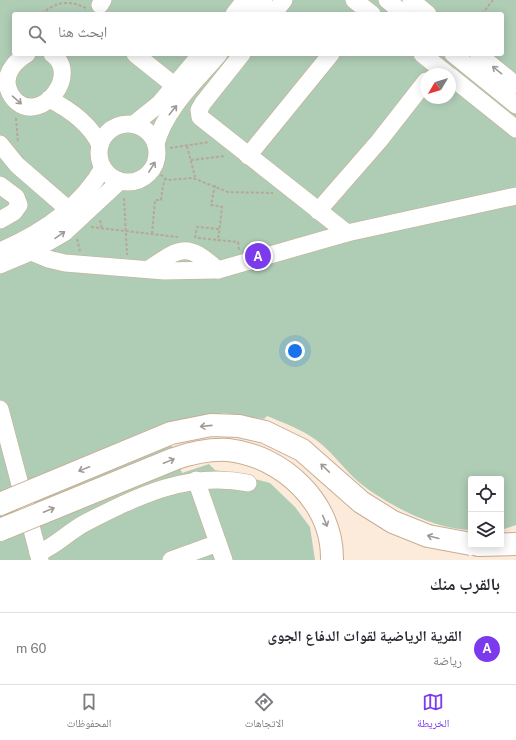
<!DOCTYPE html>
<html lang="ar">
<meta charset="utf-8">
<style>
body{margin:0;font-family:"Public Sans","Noto Naskh Arabic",sans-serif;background:#f2f2f3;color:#2b2b33;direction:rtl}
.controls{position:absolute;right:12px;bottom:12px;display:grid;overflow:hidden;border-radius:4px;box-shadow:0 2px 10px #0003}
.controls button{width:36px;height:36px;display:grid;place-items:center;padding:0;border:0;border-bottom:1px solid #e1e1e2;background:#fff;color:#2b2b33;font:20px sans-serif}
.compass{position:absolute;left:420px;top:68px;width:36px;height:36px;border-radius:50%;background:#fff;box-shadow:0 2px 10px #0003;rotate:232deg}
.you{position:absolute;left:295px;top:351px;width:14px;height:14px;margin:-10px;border:3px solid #fff;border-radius:50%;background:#1a73e8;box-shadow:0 0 0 6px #1a73e833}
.badge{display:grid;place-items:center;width:26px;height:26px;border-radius:50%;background:#7c3aed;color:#fff;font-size:13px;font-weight:700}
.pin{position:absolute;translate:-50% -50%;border:2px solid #fff;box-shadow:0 1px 4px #0006}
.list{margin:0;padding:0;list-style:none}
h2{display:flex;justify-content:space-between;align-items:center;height:52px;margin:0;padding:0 16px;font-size:17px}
h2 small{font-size:13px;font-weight:400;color:#7c7c81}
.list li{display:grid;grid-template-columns:26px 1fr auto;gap:12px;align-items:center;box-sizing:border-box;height:72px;padding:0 16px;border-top:1px solid #e1e1e2}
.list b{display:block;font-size:15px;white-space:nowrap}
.list p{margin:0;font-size:13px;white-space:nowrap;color:#7c7c81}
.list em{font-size:13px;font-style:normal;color:#7c7c81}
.icon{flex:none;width:22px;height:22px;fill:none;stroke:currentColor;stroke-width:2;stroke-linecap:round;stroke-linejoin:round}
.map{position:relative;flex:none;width:516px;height:560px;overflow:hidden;direction:ltr}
.search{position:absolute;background:#fff;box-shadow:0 2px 10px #0003;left:12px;right:12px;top:12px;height:44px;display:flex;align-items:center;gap:10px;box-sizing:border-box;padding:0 14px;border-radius:4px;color:#7c7c81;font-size:15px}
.sheet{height:124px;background:#fff}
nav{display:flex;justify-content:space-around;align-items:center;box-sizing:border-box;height:56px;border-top:1px solid #e1e1e2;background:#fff;font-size:11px;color:#7c7c81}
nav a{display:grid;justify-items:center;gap:2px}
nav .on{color:#7c3aed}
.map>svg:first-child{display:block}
.green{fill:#afccb5;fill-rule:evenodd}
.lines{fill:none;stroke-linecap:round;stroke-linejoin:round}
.minor-casing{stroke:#c8ad94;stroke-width:18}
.highway-casing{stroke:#c8ad94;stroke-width:24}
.path{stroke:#b6a799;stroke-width:2;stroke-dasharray:3 2;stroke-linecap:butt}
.minor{stroke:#fff;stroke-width:17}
.highway{stroke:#fff;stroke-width:22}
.highway-bridge-casing{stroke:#c8ad94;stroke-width:24;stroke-linecap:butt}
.highway-bridge{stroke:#fff;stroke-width:22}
.oneway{stroke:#9f9a96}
</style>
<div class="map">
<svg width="516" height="560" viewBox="0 0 516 560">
<rect width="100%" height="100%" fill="#fcebdb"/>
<path class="green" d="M0 0H516V525L501 530V479H471V530C436 530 387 505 360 483 344 470 333 452 316 440 301 429 284 423 267 416L264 419 224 413 163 424 182 473 209 464 215 470 233 473 270 483 295 507 310 527 315 560H0ZM14 14H502V54H14ZM426 74H450V98H426Z"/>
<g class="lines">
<defs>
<g id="minor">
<polyline points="354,0 372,14"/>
<polyline points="387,0 404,14"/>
<polyline points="411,0 428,14"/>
<polyline points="100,5 103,0"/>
<polyline points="234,14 245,0"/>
<polyline points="252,14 264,0"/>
<polyline points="273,14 284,0"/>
<path d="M27 54C17 60 7 70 7 83 8 90 11 97 17 102 42 123 81 74 52 54"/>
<polyline points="135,54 175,86"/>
<polyline points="242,54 203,103 199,110 200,117 347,233 516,196"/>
<polyline points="422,54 447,74"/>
<polyline points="453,54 516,105"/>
<polyline points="478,54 516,85"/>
<polyline points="450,76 516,129"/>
<path d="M49 99C69 109 90 124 100 145"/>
<polyline points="134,124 159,104 201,54"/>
<circle cx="128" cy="153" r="29"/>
<polyline points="0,144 17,165 69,210"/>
<path d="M156 144C165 109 196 81 219 54"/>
<polyline points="248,156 331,54"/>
<polyline points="0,185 16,197 19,205 14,212 0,220"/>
<polyline points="318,211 379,141 426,81"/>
<path d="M0 251C42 233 80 208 103 168"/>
<polyline points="31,252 48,259 65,263 164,271 218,270 347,233"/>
<polyline points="0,265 31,252 64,233 120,181"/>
<path d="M149 269C181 247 187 242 218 270"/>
<polyline points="0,409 40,560"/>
<polyline points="196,480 224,560"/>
<path d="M38 553C56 546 68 532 85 523 138 496 187 471 248 483"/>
<polyline points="171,560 218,543"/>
</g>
<polyline id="highway" points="478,545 516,544"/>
</defs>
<use href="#minor" class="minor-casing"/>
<use href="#highway" class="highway-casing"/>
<g class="path">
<path d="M42 14C56 1 69 0 86 8"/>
<polyline points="482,14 493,0"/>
<polyline points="16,118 18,143"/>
<polyline points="187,146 195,177"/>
<polyline points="170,148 209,142"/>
<polyline points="191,160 225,156"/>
<polyline points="153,168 167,180 193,178 228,192 273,193"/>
<polyline points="215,185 211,205 222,207 218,241"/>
<polyline points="124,198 127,255"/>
<polyline points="100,220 102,229"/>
<polyline points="91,227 178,237"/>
<polyline points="152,234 155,200 161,200 163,186 165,179"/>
<polyline points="195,238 197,227 219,229"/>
<polyline points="198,238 238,242 239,250"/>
<polyline points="77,239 80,251"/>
</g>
<use href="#minor" class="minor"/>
<use href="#highway" class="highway"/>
<defs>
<g id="highway-bridge">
<polyline points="0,504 171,433 211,425 239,426 265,432 302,450 361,502 393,522 428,536 471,544"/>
<path d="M0 530 174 459C191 453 209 449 228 450 283 456 333 503 332 560"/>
</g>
</defs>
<use href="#highway-bridge" class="highway-bridge-casing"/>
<use href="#highway-bridge" class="highway-bridge"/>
</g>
<defs><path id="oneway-shaft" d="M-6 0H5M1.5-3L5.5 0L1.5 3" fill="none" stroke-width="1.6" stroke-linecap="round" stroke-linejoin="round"/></defs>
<g class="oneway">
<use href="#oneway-shaft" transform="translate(497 70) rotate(-141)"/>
<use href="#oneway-shaft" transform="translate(17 100) rotate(41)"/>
<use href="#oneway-shaft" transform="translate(173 110) rotate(-51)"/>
<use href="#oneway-shaft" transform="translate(152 167) rotate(-58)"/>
<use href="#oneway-shaft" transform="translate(60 235) rotate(-35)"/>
<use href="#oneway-shaft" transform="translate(206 426) rotate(174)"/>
<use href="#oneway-shaft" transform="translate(169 461) rotate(-22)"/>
<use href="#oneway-shaft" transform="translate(325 468) rotate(-136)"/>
<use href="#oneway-shaft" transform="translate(84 469) rotate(158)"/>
<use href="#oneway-shaft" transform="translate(49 510) rotate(-22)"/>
<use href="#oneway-shaft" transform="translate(325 521) rotate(68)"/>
<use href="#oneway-shaft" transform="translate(433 537) rotate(-165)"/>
</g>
</svg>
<div class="controls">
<button><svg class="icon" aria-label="locate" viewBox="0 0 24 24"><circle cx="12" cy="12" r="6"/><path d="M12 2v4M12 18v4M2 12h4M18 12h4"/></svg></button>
<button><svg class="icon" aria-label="layers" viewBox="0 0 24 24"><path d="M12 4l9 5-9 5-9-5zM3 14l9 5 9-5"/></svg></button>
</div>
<svg class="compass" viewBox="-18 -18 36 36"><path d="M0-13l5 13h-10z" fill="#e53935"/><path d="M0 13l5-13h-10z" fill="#7c7c81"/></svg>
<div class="you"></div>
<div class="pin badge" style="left:258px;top:256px">A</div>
<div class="search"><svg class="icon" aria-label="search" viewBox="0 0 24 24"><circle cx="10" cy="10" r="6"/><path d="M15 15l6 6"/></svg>ابحث هنا</div>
</div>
<section class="sheet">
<h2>بالقرب منك<small></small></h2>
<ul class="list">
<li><span class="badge">A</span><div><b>القرية الرياضية لقوات الدفاع الجوى</b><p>رياضة</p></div><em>60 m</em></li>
</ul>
</section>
<nav>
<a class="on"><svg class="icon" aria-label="map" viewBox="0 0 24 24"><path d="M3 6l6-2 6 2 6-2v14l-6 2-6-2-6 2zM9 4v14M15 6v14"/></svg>الخريطة</a>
<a><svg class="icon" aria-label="directions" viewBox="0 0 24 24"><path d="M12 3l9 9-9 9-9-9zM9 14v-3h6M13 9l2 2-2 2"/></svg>الاتجاهات</a>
<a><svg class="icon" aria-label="saved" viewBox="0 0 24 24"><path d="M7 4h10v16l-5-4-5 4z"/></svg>المحفوظات</a>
</nav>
